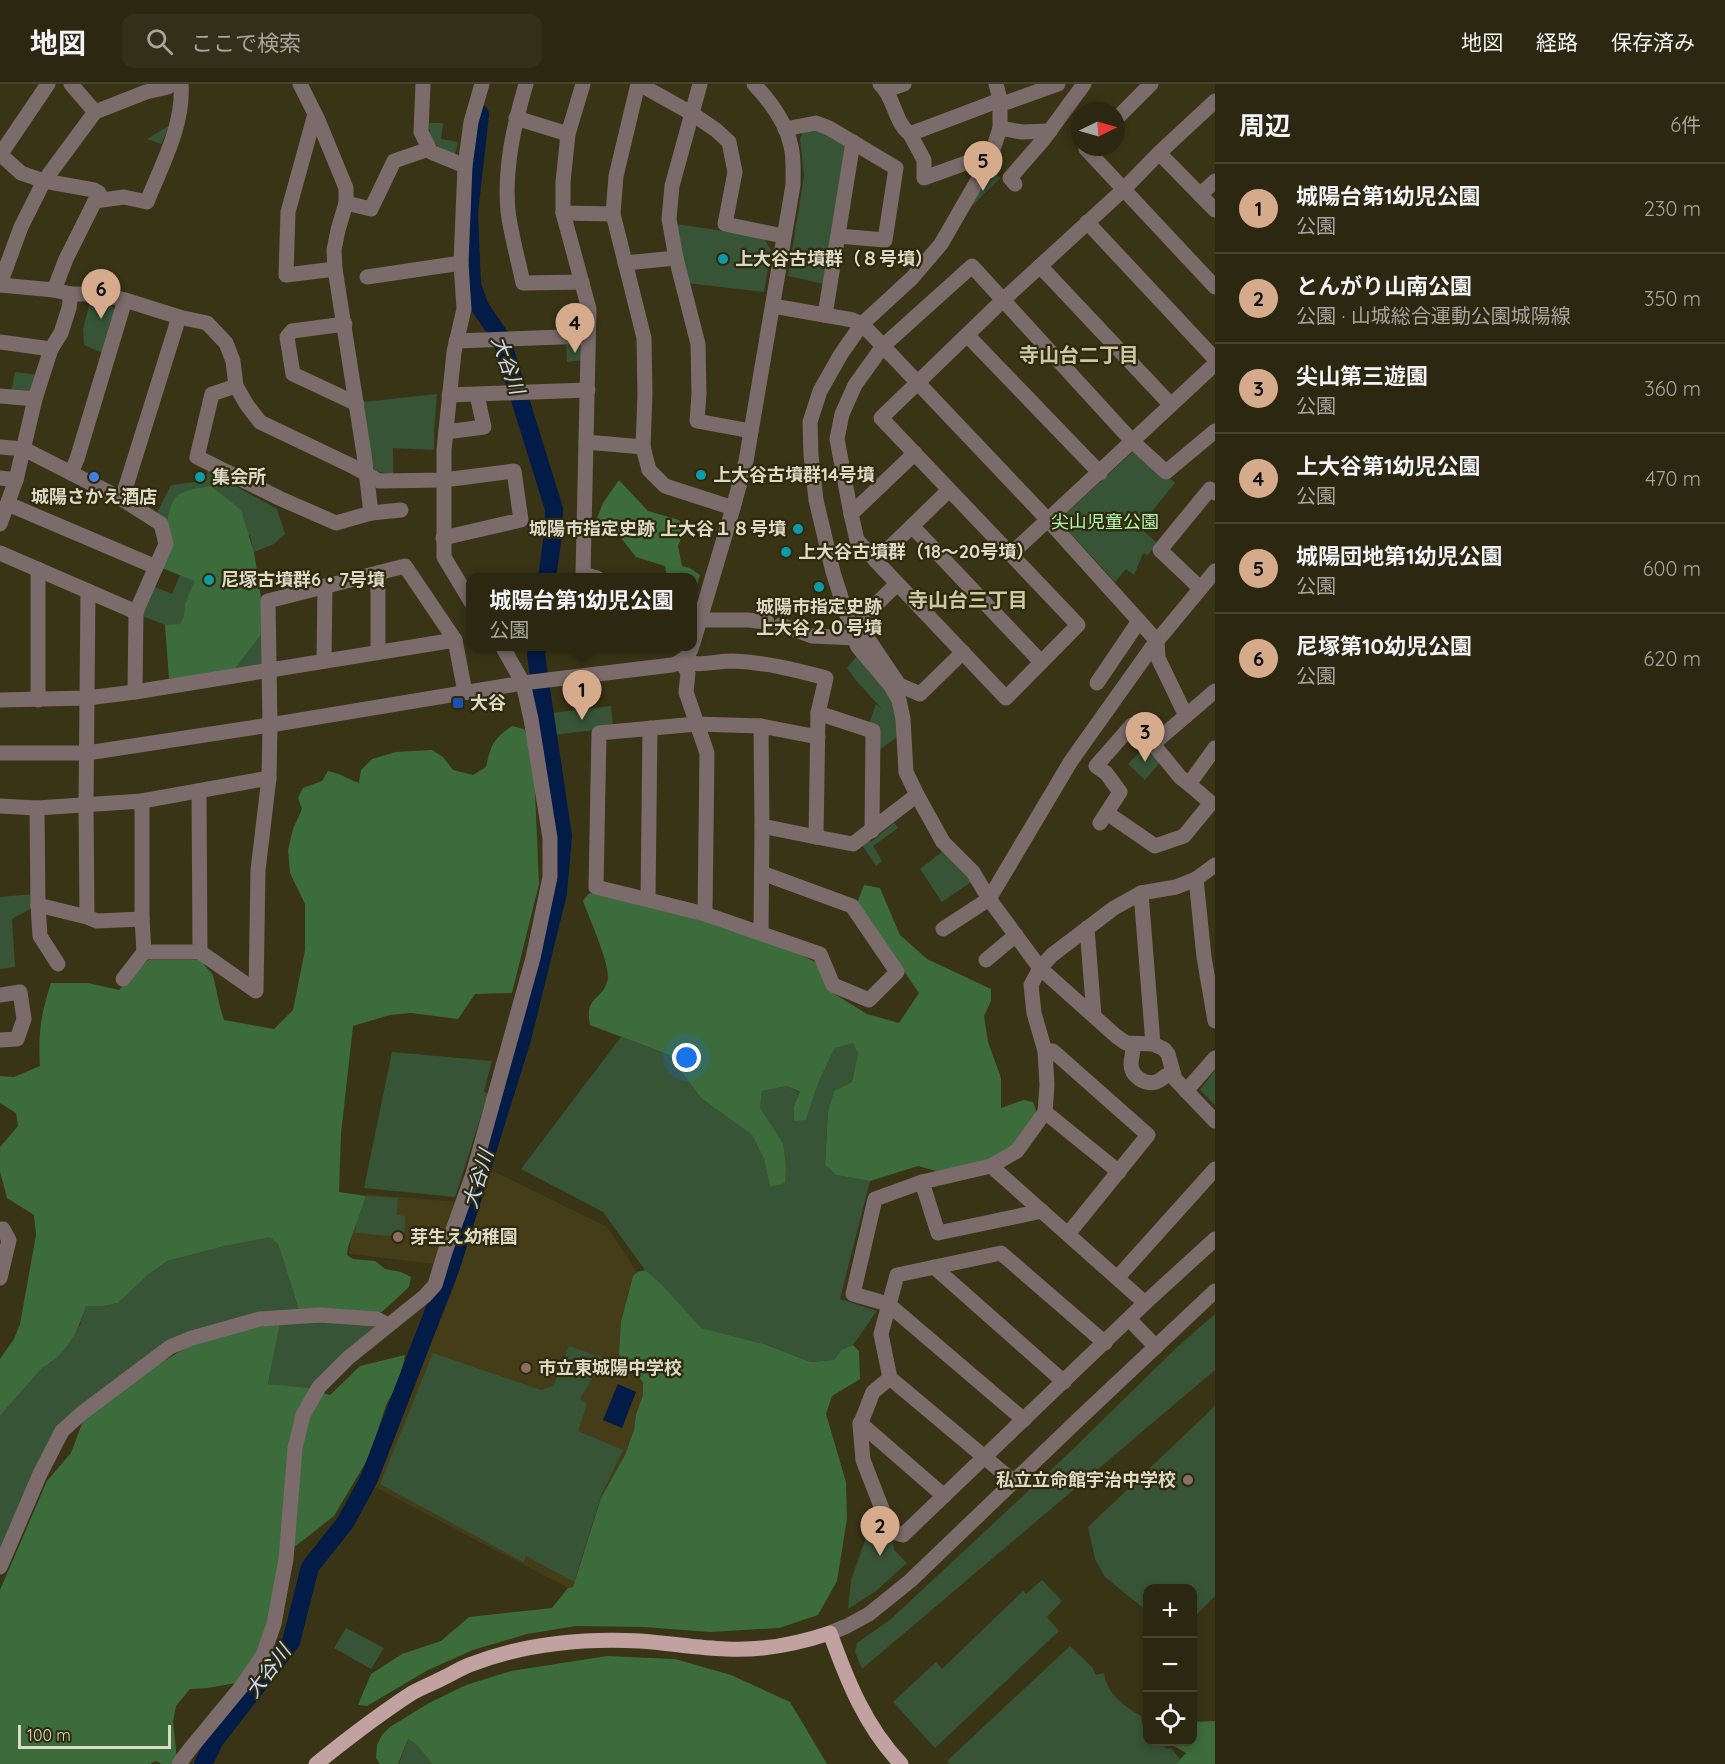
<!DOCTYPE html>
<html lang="ja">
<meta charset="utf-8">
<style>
body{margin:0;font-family:Quicksand,"Noto Sans JP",sans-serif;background:#332f19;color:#f1f3f6}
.controls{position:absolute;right:18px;bottom:18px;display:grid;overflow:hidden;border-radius:12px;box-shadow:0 3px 9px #0003}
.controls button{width:54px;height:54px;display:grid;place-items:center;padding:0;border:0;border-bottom:2px solid #474430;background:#2b2710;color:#f1f3f6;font:30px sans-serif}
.compass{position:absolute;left:1071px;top:18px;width:54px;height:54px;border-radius:50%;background:#2b2710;box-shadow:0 3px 9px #0003;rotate:85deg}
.scale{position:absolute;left:18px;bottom:15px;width:153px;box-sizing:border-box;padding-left:6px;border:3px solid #dcd9c8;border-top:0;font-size:16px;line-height:21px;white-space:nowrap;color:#dcd9c8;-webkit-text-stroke:4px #2f2a0c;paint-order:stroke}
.you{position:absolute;left:687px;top:974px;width:21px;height:21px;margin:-15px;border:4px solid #fff;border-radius:50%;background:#1a73e8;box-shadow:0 0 0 9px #1a73e833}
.badge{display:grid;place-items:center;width:39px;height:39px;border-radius:50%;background:#d6ab8b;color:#111;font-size:20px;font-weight:700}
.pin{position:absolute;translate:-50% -50px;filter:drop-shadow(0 2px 3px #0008)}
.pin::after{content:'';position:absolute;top:32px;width:21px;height:18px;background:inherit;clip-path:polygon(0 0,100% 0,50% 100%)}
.popup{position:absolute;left:466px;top:489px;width:231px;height:78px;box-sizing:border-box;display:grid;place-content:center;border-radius:12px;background:#2b2710;filter:drop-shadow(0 2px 4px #0005);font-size:20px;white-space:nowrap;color:#a6a59f}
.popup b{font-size:22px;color:#f1f3f6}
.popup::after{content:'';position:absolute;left:50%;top:100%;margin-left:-12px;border:12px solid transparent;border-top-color:#2b2710}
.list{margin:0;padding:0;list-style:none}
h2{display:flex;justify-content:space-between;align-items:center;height:78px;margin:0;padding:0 24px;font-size:26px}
h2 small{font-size:20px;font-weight:400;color:#a6a59f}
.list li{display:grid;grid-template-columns:39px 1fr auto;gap:18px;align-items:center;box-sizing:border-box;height:90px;padding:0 24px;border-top:2px solid #474430}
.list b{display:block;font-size:22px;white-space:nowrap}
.list p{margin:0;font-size:20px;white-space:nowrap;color:#a6a59f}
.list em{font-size:20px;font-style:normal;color:#a6a59f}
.icon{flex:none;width:33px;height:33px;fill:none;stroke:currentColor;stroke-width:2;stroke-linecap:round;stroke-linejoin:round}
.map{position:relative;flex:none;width:1215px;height:1680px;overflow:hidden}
header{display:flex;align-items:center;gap:36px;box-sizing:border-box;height:84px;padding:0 30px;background:#2b2710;border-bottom:2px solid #474430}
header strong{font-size:28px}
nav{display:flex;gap:33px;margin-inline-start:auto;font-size:21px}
.search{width:420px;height:54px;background:#332f19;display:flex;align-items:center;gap:15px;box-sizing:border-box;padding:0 21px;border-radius:12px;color:#a6a59f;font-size:22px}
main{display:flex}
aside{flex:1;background:#2b2710}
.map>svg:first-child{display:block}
.built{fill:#443d17}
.green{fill:#375437}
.forest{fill:#3c6b3c}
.water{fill:#021b47}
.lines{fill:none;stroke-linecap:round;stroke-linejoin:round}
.river{stroke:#021b47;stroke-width:18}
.minor{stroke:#7b6b6b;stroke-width:15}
.major{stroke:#c2a1a1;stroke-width:15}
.culture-dot{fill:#0f9aa8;stroke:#2f2a0c;stroke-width:2}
.shop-dot{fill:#3f7fe0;stroke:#2f2a0c;stroke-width:2}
.transit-dot{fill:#1a4fb4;stroke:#2f2a0c;stroke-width:2}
.education-dot{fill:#8d6e63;stroke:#2f2a0c;stroke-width:2}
.labels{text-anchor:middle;stroke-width:4.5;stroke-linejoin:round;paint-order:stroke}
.poi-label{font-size:18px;font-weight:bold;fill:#dcd9c8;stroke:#2f2a0c;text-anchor:start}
.park-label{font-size:18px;fill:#b1f8b0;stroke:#2f2a0c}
.neighbourhood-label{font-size:20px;font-weight:bold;fill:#cdc7a5;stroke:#2f2a0c}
.water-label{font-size:20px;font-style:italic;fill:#c8dbfa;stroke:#2f2a0c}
</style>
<header>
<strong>地図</strong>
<div class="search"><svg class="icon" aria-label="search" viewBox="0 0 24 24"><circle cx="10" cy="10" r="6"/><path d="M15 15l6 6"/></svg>ここで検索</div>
<nav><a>地図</a><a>経路</a><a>保存済み</a></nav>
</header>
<main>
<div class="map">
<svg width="1215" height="1680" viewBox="0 0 1215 1680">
<rect width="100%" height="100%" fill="#393416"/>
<g class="built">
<polygon points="491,1086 607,1143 637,1188 633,1192 629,1207 619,1271 644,1298 643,1311 636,1330 634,1346 625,1371 601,1414 573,1503 568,1504 373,1402 452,1208"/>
<polygon points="367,1110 458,1118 436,1180 349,1170 354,1136 363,1113"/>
</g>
<g class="green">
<path d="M429 39H443L441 55 458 58 455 71C438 63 429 60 429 39Z"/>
<polygon points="170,41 161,60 147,55"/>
<polygon points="817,44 843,59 845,65 824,200 788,192 804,92 800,55 804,45"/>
<polygon points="991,86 1000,94 973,121 970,120"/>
<polygon points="676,140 763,153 771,166 764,208 687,199"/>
<polygon points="90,218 102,219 119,226 105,270 84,261 83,245"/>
<polygon points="579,257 583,262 583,276 567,278 566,258"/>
<polygon points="15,288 38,291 32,306 27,308 11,307"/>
<polygon points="437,310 434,347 434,366 393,364 393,391 376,387 372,381 363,318"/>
<polygon points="1137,364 1175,399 1139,443 1157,459 1148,471 1143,469 1134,491 1126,485 1115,498 1063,441 1063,432"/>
<polygon points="208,387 277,425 285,450 274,460 254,468 250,451 167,437 156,431 171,401 204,397"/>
<polygon points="180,491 194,497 185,520 185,532 180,541 165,541 142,532 155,503 172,510"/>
<polygon points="264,547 264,581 234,586"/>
<polygon points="857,572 893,614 902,649 878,667 869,640 876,620 882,625 855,595 847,584"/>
<polygon points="611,622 613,644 553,651 551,629"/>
<polygon points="1149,659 1162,676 1145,696 1128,680"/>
<polygon points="894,739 898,744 873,762 882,777 876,782 862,761 869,756 871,758"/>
<polygon points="942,768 954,775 974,796 942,818 920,785"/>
<polygon points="34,810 34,823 12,835 15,883 0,885 0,813"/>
<polygon points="621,953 669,971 701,1014 752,1051 764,1075 770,1103 783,1059 759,1024 762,1007 787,1002 800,1009 794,1022 806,1036 818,998 835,964 854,958 858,969 852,998 834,1007 828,1027 825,1081 836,1091 870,1097 840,1215 877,1227 853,1261 841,1266 834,1276 811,1278 764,1260 700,1244 645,1186 603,1128 521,1085"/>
<polygon points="392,968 492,977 484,1007 488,1010 455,1113 364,1104"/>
<polygon points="1215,986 1215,1021 1200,1006"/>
<polygon points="366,1112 398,1114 397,1131 405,1132 404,1153 355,1149 357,1135"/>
<polygon points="270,1152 278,1160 300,1229 172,1256 58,1343 0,1472 0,1332 42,1284 51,1279 80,1241 86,1222 104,1222 118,1219 148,1191 167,1177 225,1162"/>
<polygon points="1215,1230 1215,1286 862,1585 855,1568 857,1559 891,1535 1070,1368 1176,1264"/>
<polygon points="324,1235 378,1240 314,1306 268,1300 280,1239"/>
<polygon points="569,1262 604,1274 580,1315 587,1320 578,1347 623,1366 601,1412 574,1498 526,1472 523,1478 380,1400 433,1269 541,1306 553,1302"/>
<polygon points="1215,1322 1215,1512 1193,1534 1192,1504 1148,1504 1147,1527 1105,1493 1095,1475 1088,1443"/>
<polygon points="877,1423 893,1456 894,1466 907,1479 876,1507 848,1525 851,1496"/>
<polygon points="1042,1496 1062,1517 1047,1533 1059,1547 935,1664 893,1618 936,1578 942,1585 1023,1507 1026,1510"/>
<polygon points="346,1544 384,1564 371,1585 334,1564"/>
<path d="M1070 1562 1092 1583 1096 1591 1104 1589C1107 1610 1124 1622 1141 1632L1142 1640 1147 1643 1148 1658H1160L1167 1665 1171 1664 1182 1678 1179 1680H950L947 1677Z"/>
<polygon points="408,1655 417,1661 432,1680 399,1680"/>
</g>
<g class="forest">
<polygon points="619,396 648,427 679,436 685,445 678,462 682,482 690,484 700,491 695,507 693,507 693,494 667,493 665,482 636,473 617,449 597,434 603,419"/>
<path d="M211 402 241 426 254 468 261 514 264 547 234 586 169 595 165 541 180 540 184 532 185 520 194 497 162 484C163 469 166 426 175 414 184 405 200 404 211 402Z"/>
<path d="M512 642 524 645 530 661 534 684 539 800 512 909 475 910 458 935 411 929 390 931 353 942 341 1050 339 1108 366 1112 348 1163 347 1171 353 1175 375 1177 385 1185 401 1188 411 1193 409 1203 382 1228 300 1229 278 1160 270 1153 225 1162 167 1177 148 1191 118 1219 104 1222H86C78 1248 66 1271 42 1284L0 1332V1275L14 1255 20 1240 36 1151 34 1131 7 1114 0 1088V1063L18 1042 16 1029 0 1019V992L14 993 40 982C38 949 41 930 51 899H88L119 906 148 876H200L213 891 220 923 224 936 274 945 293 926 305 866V820L290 789 288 766 293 745 302 725 298 714 303 704 322 697 328 687C339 689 348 695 359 699L361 686 372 675 396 668 432 666 443 673 453 686 473 691 486 683C491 661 493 655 512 642Z"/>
<path d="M864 801 880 804 900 851 927 875 991 905V917L984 932 988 958 1001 994V1024L1024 1016 1033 1018 1036 1026 1035 1033 1009 1067 980 1080 936 1087 918 1082 870 1097 836 1091 825 1081 828 1027 834 1007 852 998 858 969 853 959 835 964 818 999 806 1036 794 1037V1022L800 1008 787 1002 762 1007 760 1024 783 1059 786 1083 785 1099 770 1103 764 1075 752 1051 701 1014 669 971 590 941C584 911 603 917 608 895 610 881 589 833 583 817L588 810 598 808 756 848 815 878 833 909 867 930 899 939 919 909 857 819Z"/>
<polygon points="645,1186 663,1202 701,1244 764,1260 811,1278 834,1276 841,1266 853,1261 859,1267 860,1295 832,1312 826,1330 846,1398 847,1435 837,1497 818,1531 779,1544 710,1548 644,1543 576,1542 527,1550 473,1566 428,1586 367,1622 358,1621 371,1590 402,1570 441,1557 469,1533 552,1524 568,1504 573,1503 601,1414 625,1371 634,1346 636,1330 643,1311 643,1298 619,1271 621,1238 633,1192 637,1188"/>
<polygon points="280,1239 268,1300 307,1304 330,1311 360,1282 405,1271 400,1295 386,1321 369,1373 334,1432 288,1468 263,1563 241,1598 208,1604 190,1605 176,1622 173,1638 177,1676 174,1680 162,1680 155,1677 150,1680 0,1680 0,1506 47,1397 71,1369 84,1334 144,1289 191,1261 237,1247"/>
<polygon points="607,1572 675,1575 731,1591 790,1618 827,1680 432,1680 417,1661 408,1655 398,1680 380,1680 376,1674 377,1661 382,1651 390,1643 429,1619 466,1601 511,1587"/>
<polygon points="1215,1637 1215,1680 1176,1680 1186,1669 1174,1662 1171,1658 1192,1658 1193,1638"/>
</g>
<polygon class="water" points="618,1300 636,1308 622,1344 603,1336"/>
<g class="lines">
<g class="river">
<polyline points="480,30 469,129 472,201 480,223 501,254 554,425 553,451 547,494"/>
<polyline points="203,1680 215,1656 291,1558 310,1483 345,1439 369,1395 452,1180 522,955 558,809 563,752 536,571 537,562"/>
</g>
<g class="minor">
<polyline points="71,0 95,28"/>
<polyline points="423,0 421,48 431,68 465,82"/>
<path d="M526 0C514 41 504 84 508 127 511 151 518 175 523 199L582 198"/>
<polyline points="583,0 568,50 563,98 563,129 589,225 583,490 597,494"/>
<polyline points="638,0 616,92 613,130 644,254 645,310 643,363 649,386 665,402 733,424"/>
<polyline points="639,0 691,29 716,46 729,58 735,88 725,140 783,152"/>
<polyline points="700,0 672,102 669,135 676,174 698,260 699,310 697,337 751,347"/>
<path d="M880 0C895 14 894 38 910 50L1000 16"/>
<polyline points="996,0 1000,16 1000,44 990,75 941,160 912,194 862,240 841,270 820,307 810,338 811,371 816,416 833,488 853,551 858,563 891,602 899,616 903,635 906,688 917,711 943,758 973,788 989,815 1040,884 1116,952 1126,959 1153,960 1164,965 1168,970 1175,995 1215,1037"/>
<polyline points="887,6 904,0"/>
<polyline points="1000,18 1008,18 1058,0"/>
<polyline points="315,30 288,128 286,191 335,185"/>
<polyline points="516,34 568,50"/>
<polyline points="1116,35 1151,0"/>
<polyline points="1000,44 1022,48 1050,47"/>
<polyline points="785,45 816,39 829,44 896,84 885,156 838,152"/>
<polyline points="910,50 924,76 924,94 991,70"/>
<polyline points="1087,63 1086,65 1215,203"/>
<polyline points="1159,69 1215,126"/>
<polyline points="0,70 21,89 44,97 94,106 99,109 66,175 54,206"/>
<polyline points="0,71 48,0"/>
<polyline points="1015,100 1010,94 1043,56 1084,0"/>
<polyline points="1200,111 1215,97"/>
<path d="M95 117 124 113 147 118C162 80 184 41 181 0"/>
<polyline points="346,119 371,125 394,77 429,65"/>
<polyline points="563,129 613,130"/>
<polyline points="1087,138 1215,275"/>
<polyline points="625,179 676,174"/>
<polyline points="1040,182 1170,320"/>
<polyline points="367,193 461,179"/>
<polyline points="0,200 21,143 44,97 95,28 146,8 168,3 167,0"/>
<polyline points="0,201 54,206 71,210 100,210 125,216 179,233 207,239 226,259 233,277 236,302 247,321 260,338 352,382 379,397 444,396 514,387 521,436 443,454"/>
<polyline points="773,222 853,236 862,240 1048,436 1157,557 1158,574 1186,632"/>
<polyline points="825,231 853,58"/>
<polyline points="345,240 292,247 287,253 293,290 357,320"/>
<polyline points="967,251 1100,389"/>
<polyline points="456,257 588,252"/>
<polyline points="0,258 51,265"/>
<polyline points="236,302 212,310 197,373 279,414 336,439 371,429 364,370 335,185 334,166 338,146 346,119 346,104 318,36 300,0"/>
<polyline points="449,311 588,306"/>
<polyline points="0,312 35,315"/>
<polyline points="446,348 484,343 477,311"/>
<polyline points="586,358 643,363"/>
<polyline points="0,363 24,365 122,415 161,440 166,460 136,528 135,608"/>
<polyline points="915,369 851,430 857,456 876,477 1006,614 1078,541 881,334 1003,216 1123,106 1159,69 1215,17"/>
<polyline points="71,389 77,375 125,216"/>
<polyline points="0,394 16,396"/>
<polyline points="122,415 179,233"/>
<polyline points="8,420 156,483"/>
<polyline points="371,429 401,426"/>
<polyline points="851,430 837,355 842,330 855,301 883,262 972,182 1132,357 1166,388 1215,347"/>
<polyline points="0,440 16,396 35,315 51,265 61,249 69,224 71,210"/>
<polyline points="912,442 1041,578"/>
<polyline points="0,469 136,528"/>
<polyline points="1011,470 1215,280"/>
<polyline points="876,477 948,407"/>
<polyline points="38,485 38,616"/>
<polyline points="897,500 864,532 866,552 899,601 920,610 963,568"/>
<polyline points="1200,504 1160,466 1210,405 1215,409"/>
<polyline points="471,518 444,473 444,366 454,268 464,225 461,179 465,82 471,38 482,0"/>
<polyline points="700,536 748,536 767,538"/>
<polyline points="781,541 812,552 855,554"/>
<path d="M693 559 733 424 746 377 793 101C793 88 794 74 791 62 786 38 770 17 754 0"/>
<polyline points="378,568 378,489"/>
<polyline points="324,577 325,502"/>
<path d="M681 577C699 583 715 577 733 577 764 578 796 586 826 594L818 629 816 753 762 742 761 848"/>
<polyline points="681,577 688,589 686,608 707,669 705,830"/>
<polyline points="1097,599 1139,537"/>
<polyline points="1215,607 1153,660 1180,693 1189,700 1215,664"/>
<polyline points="0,616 87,614 135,608 455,556"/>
<polyline points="818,629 873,647 872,747"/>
<polyline points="761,642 762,742"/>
<path d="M0 669H87L270 641 523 599 672 581C681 579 689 572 692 562"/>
<polyline points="199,707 200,868"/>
<polyline points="142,717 142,835 144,868 200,868 256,907 258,786 269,694 270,641 268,517 405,482 455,556 465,608"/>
<polyline points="0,722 37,724 142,717 269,694"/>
<polyline points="37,724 38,821 87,833 97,837 142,835"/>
<polyline points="1107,729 1155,762 1184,752 1211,719 1189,700"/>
<polyline points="1100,739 1120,708 1106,689 1096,682 1132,641 1153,660"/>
<polyline points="816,753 853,760 917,711"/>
<polyline points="762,789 852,822 897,888 869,916 833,901 820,870 705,830 596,803 599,649 696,640 761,642 818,653"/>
<polyline points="1196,795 1204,873 1215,937"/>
<polyline points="1141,809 1153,960"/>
<polyline points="648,815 650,644"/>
<polyline points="38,821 40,852 58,880"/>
<polyline points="87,833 86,721 88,507"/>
<polyline points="1087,844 1094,932"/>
<polyline points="943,845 989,815 1071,677 1152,563 1215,487"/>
<polyline points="986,876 1016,851"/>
<polyline points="123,895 144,868"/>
<polyline points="0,911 20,908 24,935 17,955 0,956"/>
<path d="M1133 960C1134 967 1131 973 1131 980 1131 992 1144 1001 1156 998 1163 996 1165 990 1173 989"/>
<polyline points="1045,967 1053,967 1148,1051 1068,1150"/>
<polyline points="1186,1007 1215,974"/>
<polyline points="1045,1028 1119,1088"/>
<polyline points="991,1082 1145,1219"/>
<polyline points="922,1098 938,1149 1042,1127"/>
<polyline points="0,1145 3,1145 9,1156 0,1194"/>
<polyline points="934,1183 1064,1298"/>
<polyline points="1118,1193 1215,1085"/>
<polyline points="1130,1236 1156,1263"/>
<polyline points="890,1294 873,1308 860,1341 863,1376 891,1448 903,1451 1145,1219 1215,1155"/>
<polyline points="1024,1336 888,1220 853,1210 875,1115 922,1098 991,1082 1017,1067 1045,1028 1047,1001 1045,967 1034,929 1031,901 1040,884 1052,871 1114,824 1141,809 1176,803 1196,795 1215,781"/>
<polyline points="860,1339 944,1412"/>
<polyline points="1014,1398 890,1294 881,1250 897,1191 1001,1169 1105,1259"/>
<polyline points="0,1483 40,1390 62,1347 82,1329 170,1263 192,1254 260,1235 320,1231 377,1235 388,1241"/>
<polyline points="830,1549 847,1542 869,1530 910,1497 1080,1334 1215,1207"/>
<polyline points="179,1680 190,1665 242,1602 263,1571 274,1540 286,1475 295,1364 303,1331 319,1303 348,1274 425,1212 435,1201 445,1168 473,1090 533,874 550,793 550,754 531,635 523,599 502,562"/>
</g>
<path class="major" d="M316 1680C347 1655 378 1631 412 1609 421 1604 431 1600 441 1595 450 1591 459 1585 469 1581 523 1560 583 1554 640 1557 669 1559 698 1564 726 1565 761 1567 797 1560 830 1549 847 1596 865 1642 901 1680"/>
</g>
<g class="culture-dot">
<circle cx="723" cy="175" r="6"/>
<circle cx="701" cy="391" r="6"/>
<circle cx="200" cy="393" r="6"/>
<circle cx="798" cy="445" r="6"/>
<circle cx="786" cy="468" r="6"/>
<circle cx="209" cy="496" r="6"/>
<circle cx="819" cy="503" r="6"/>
</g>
<circle class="shop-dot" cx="94" cy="393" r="6"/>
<rect class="transit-dot" x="452" y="613" width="12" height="12" rx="3"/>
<g class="education-dot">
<circle cx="398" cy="1153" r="6"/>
<circle cx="526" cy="1284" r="6"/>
<circle cx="1188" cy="1396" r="6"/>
</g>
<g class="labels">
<g class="poi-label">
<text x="735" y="181">上大谷古墳群（８号墳）</text>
<text x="713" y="397">上大谷古墳群14号墳</text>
<text x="212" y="399">集会所</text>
<text x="94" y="419" text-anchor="middle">城陽さかえ酒店</text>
<text x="786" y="451" text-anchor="end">城陽市指定史跡 上大谷１８号墳</text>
<text x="798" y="474">上大谷古墳群（18～20号墳）</text>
<text x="221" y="502">尼塚古墳群6・7号墳</text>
<text x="819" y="529" text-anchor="middle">城陽市指定史跡<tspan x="819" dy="21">上大谷２０号墳</tspan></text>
<text x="470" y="625">大谷</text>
<text x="410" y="1159">芽生え幼稚園</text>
<text x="538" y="1290">市立東城陽中学校</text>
<text x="1176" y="1402" text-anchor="end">私立立命館宇治中学校</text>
</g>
<g class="park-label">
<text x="1105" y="444">尖山児童公園</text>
</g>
<g class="neighbourhood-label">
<text x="1079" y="278">寺山台二丁目</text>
<text x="968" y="523">寺山台三丁目</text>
</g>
<g class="water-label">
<text transform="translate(508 281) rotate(70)" y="7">大谷川</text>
<text transform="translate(478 1095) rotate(-73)" y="7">大谷川</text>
<text transform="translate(268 1587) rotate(-53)" y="7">大谷川</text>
</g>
</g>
</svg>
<div class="controls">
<button>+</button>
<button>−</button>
<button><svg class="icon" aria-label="locate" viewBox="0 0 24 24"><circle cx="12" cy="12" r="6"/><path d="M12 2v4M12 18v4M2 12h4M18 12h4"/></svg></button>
</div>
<svg class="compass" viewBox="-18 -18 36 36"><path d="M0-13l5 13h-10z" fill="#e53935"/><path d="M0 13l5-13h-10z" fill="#a6a59f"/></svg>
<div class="scale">100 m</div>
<div class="you"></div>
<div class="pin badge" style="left:582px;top:636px">1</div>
<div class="popup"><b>城陽台第1幼児公園</b>公園</div>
<div class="pin badge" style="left:880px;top:1472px">2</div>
<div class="pin badge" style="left:1145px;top:678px">3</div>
<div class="pin badge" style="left:575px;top:269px">4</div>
<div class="pin badge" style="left:983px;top:107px">5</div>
<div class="pin badge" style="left:101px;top:235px">6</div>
</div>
<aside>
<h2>周辺<small>6件</small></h2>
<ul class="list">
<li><span class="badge">1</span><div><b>城陽台第1幼児公園</b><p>公園</p></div><em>230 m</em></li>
<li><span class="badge">2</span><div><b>とんがり山南公園</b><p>公園 · 山城総合運動公園城陽線</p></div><em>350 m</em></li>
<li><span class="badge">3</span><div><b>尖山第三遊園</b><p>公園</p></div><em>360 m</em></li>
<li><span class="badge">4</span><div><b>上大谷第1幼児公園</b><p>公園</p></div><em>470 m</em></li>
<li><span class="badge">5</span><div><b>城陽団地第1幼児公園</b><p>公園</p></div><em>600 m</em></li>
<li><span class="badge">6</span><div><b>尼塚第10幼児公園</b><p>公園</p></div><em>620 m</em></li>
</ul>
</aside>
</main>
